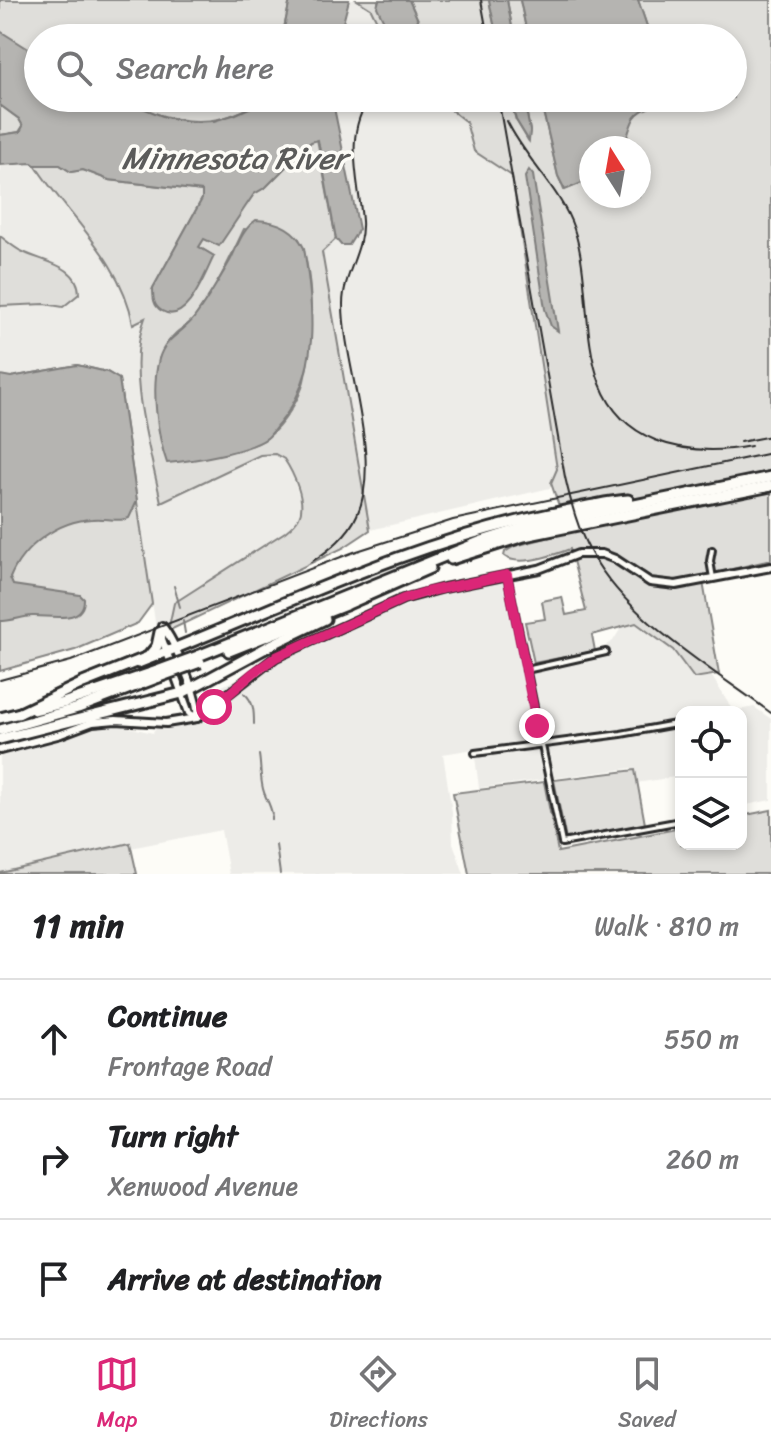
<!DOCTYPE html>
<meta charset="utf-8">
<style>
body{margin:0;font-family:Sriracha,sans-serif;background:#f2f2f2;color:#202124}
.controls{position:absolute;right:24px;bottom:24px;display:grid;overflow:hidden;border-radius:16px;box-shadow:0 4px 12px #0003}
.controls button{width:72px;height:72px;display:grid;place-items:center;padding:0;border:0;border-bottom:2px solid #e0e0e0;background:#fff;color:#202124;font:40px sans-serif}
.compass{position:absolute;left:579px;top:136px;width:72px;height:72px;border-radius:50%;background:#fff;box-shadow:0 4px 12px #0003;rotate:349deg}
.stop{position:absolute;width:24px;height:24px;margin:-18px;border:6px solid #db2777;border-radius:50%;background:#fff}
.stop.end{background:#db2777;border-color:#fff;box-shadow:0 2px 8px #0008}
.list{margin:0;padding:0;list-style:none}
h2{display:flex;justify-content:space-between;align-items:center;height:104px;margin:0;padding:0 32px;font-size:34px}
h2 small{font-size:26px;font-weight:400;color:#757577}
.list li{display:grid;grid-template-columns:52px 1fr auto;gap:24px;align-items:center;box-sizing:border-box;height:120px;padding:0 32px;border-top:2px solid #e0e0e0}
.list b{display:block;font-size:30px;white-space:nowrap}
.list p{margin:0;font-size:26px;white-space:nowrap;color:#757577}
.list em{font-size:26px;font-style:normal;color:#757577}
.icon{flex:none;width:44px;height:44px;fill:none;stroke:currentColor;stroke-width:2;stroke-linecap:round;stroke-linejoin:round}
.map{position:relative;flex:none;width:771px;height:874px;overflow:hidden}
.search{position:absolute;background:#fff;box-shadow:0 4px 12px #0003;left:24px;right:24px;top:24px;height:88px;display:flex;align-items:center;gap:20px;box-sizing:border-box;padding:0 28px;border-radius:44px;color:#757577;font-size:30px}
.sheet{height:464px;background:#fff}
nav{display:flex;justify-content:space-around;align-items:center;box-sizing:border-box;height:112px;border-top:2px solid #e0e0e0;background:#fff;font-size:22px;color:#757577}
nav a{display:grid;justify-items:center;gap:4px}
nav .on{color:#db2777}
.map>svg:first-child{display:block}
.built{fill:#edece8}
.green{fill:#dfdeda;stroke:#858482;stroke-width:2;fill-rule:evenodd}
.water{fill:#b5b4b1;stroke:#7e7d7b;stroke-width:2}
.lines{fill:none;stroke-linecap:round;stroke-linejoin:round}
.stream{stroke:#7e7d7b;stroke-width:2}
.street-casing{stroke:#2b2b2b;stroke-width:10}
.secondary-casing{stroke:#2b2b2b;stroke-width:12}
.highway-casing{stroke:#2b2b2b;stroke-width:15}
.street{stroke:#fdfcf7;stroke-width:4}
.secondary{stroke:#fdfcf7;stroke-width:6}
.highway{stroke:#fdfcf7;stroke-width:9}
.rail{stroke:#2b2b2b;stroke-width:2}
.highway-bridge-casing{stroke:#2b2b2b;stroke-width:15;stroke-linecap:butt}
.highway-bridge{stroke:#fdfcf7;stroke-width:9}
.route{stroke:#db2777;stroke-width:10}
.labels{text-anchor:middle;stroke-width:7;stroke-linejoin:round;paint-order:stroke}
.water-label{font-size:32px;font-style:italic;fill:#5b5b5a;stroke:#fdfcf7}
</style>
<div class="map">
<svg width="771" height="874" viewBox="0 0 771 874">
<rect width="100%" height="100%" fill="#fdfcf7"/>
<filter id="ink" filterUnits="userSpaceOnUse"><feTurbulence type="fractalNoise" baseFrequency=".0125" numOctaves="2"/><feDisplacementMap in="SourceGraphic" scale="16" xChannelSelector="R" yChannelSelector="G"/><feConvolveMatrix kernelMatrix="1 2 1 2 8 2 1 2 1" color-interpolation-filters="sRGB"/></filter>
<g filter="url(#ink)">
<g class="built">
<polygon points="349,0 357,0 371,9 385,38 339,38"/>
<polygon points="332,98 436,98 466,122 474,151 512,176 557,469 550,488 370,530 322,251 336,239 341,245 359,229"/>
<polygon points="32,163 153,298 140,332 140,392 161,501 260,455 275,454 285,459 290,467 302,506 299,517 285,532 168,631 157,635 139,515 77,365 11,377 0,375 0,165"/>
<polygon points="513,578 532,665 597,652 613,641 621,628 634,622 658,633 694,678 711,675 733,711 754,707 771,719 771,800 741,806 741,712 681,712 681,776 636,783 632,768 479,788 474,749 443,754 452,812 453,843 464,874 229,874 221,830 0,874 0,755 107,722 153,733 160,722 179,718 188,697 203,695 343,629 432,596"/>
</g>
<g class="green">
<polygon points="0,0 290,0 282,38 38,38 38,55 35,53 0,64"/>
<polygon points="357,0 379,0 378,2 392,38 385,38 371,9"/>
<polygon points="409,0 489,0 497,38 426,38"/>
<polygon points="507,0 520,0 528,38 514,38"/>
<path d="M638 0H771V560L702 576 719 674 694 678 673 650 636 623 592 635 595 651 534 663 525 622 545 619 542 601 562 597 566 615 586 611 570 549C554 555 518 567 504 556L505 552 515 546 562 534 560 509 551 483 557 469 512 176 474 151 466 122 436 98H510L516 120 528 140 530 131 524 98H540L558 176 564 190 582 183 591 174V196H639V148H624C627 137 628 122 636 113 655 93 707 98 733 98V38H651Z"/>
<path d="M118 98H261C256 106 249 108 240 112 199 131 156 117 118 98Z"/>
<polygon points="0,105 19,119 23,126 19,132 0,135"/>
<path d="M317 139 336 239 322 252 370 530 343 548 168 631 174 603 285 532C290 528 297 522 299 517 307 502 293 472 284 459L275 454 260 455 161 502C150 448 125 370 145 318L133 324C122 260 69 218 35 165H60L71 172 83 170 109 180 203 191 202 199 153 288 214 256 199 247 204 238 246 204 254 194 266 187 310 142ZM244 229 299 239C315 274 313 344 304 381 300 399 282 426 267 438 257 446 238 449 226 453L159 359C164 349 168 340 176 333 183 327 190 324 195 317 215 291 230 259 244 229Z"/>
<path d="M0 236C7 241 13 247 21 251 41 262 79 264 79 294L63 307 45 304 0 306Z"/>
<polygon points="77,365 107,372 119,379 152,604 138,623 75,650 0,671 0,379"/>
<polygon points="635,770 645,824 566,840 554,780"/>
<polygon points="544,782 558,852 681,828 681,844 741,844 741,816 771,810 771,874 469,874 453,793"/>
<polygon points="130,843 137,874 0,874 0,873"/>
</g>
<g class="water">
<polygon points="290,0 349,0 339,38 282,38"/>
<polygon points="379,0 409,0 426,38 392,38 377,7"/>
<polygon points="489,0 507,0 514,38 497,38"/>
<polygon points="520,0 638,0 651,38 528,38"/>
<path d="M0 31 38 55V98H118L165 117 192 122 214 121 236 114 256 105 261 98H332L359 229 349 245H341L336 239 318 140 311 142 266 187 254 194 219 246 204 239 199 247 214 256C205 273 187 326 162 311 153 306 153 297 153 288L202 199V191L109 180 83 170 71 172 60 165H35L32 163 0 165V135L20 132 23 126 19 119 0 105Z"/>
<polygon points="510,98 524,98 530,131 529,141 516,120"/>
<path d="M540 98H668C633 116 635 108 624 148H591V174L582 183 565 190 558 176Z"/>
<polygon points="529,170 533,175 558,331 551,326 545,309 525,177"/>
<path d="M256 220C277 221 295 228 304 248 314 309 321 374 279 424 275 428 271 435 267 438 248 452 191 461 167 463 157 435 151 388 159 359 165 337 182 334 194 318 207 301 219 280 230 261 238 245 241 231 256 220Z"/>
<path d="M77 365 107 372 119 379 137 501 129 518C117 523 105 517 92 519 58 521 23 546 10 578L13 585 80 595 84 599C84 625 50 615 32 616 21 617 11 621 0 621V375L11 377Z"/>
</g>
<g class="lines">
<g class="stream">
<polyline points="174,586 180,607"/>
<polyline points="183,621 185,633"/>
<path d="M244 693C254 702 254 711 254 724"/>
<path d="M259 755C261 767 260 777 263 789 265 798 270 803 272 814"/>
<polyline points="272,816 272,820"/>
<polyline points="276,845 280,874"/>
</g>
<defs>
<g id="street">
<polyline points="712,550 710,561 713,578"/>
<polyline points="507,575 562,843 681,821"/>
<polyline points="526,670 606,652"/>
<polyline points="475,753 621,734 681,723"/>
</g>
<g id="secondary">
<path d="M162 626C174 640 200 700 197 718L189 713 162 639Z"/>
<polyline points="0,750 61,734 93,722 116,720 166,723 197,718 276,657 403,599 444,588 539,569 578,554 602,554 615,559 650,582 676,585 771,567"/>
</g>
<g id="highway">
<polyline points="451,559 524,536 771,486"/>
<polyline points="229,651 348,604 430,568"/>
<polyline points="198,656 482,541 527,527 771,477"/>
<path d="M138 663C275 610 406 543 550 514 576 509 602 502 628 500"/>
<polyline points="34,710 63,703 157,671"/>
<polyline points="18,714 83,683 148,657 157,646 160,632"/>
<polyline points="0,718 20,713"/>
<polyline points="0,730 78,708 159,677"/>
<polyline points="0,739 182,693 273,644 325,619"/>
</g>
</defs>
<use href="#street" class="street-casing"/>
<use href="#secondary" class="secondary-casing"/>
<use href="#highway" class="highway-casing"/>
<use href="#street" class="street"/>
<use href="#secondary" class="secondary"/>
<use href="#highway" class="highway"/>
<g class="rail">
<polyline points="481,0 488,38"/>
<path d="M498 98 565 477C571 503 578 530 591 553 628 620 711 668 771 713"/>
<path d="M507 121C525 159 560 188 574 229 598 300 568 405 655 440 686 452 720 452 751 446"/>
<polyline points="740,442 771,436"/>
<path d="M311 562C329 551 349 534 357 515 383 458 343 365 343 304 343 275 364 250 362 221 359 180 343 134 370 98"/>
<polyline points="0,680 71,661 354,552 453,520 771,453"/>
</g>
<defs>
<g id="highway-bridge">
<polyline points="157,671 198,656"/>
<polyline points="159,677 200,662"/>
</g>
</defs>
<use href="#highway-bridge" class="highway-bridge-casing"/>
<use href="#highway-bridge" class="highway-bridge"/>
</g>
</g>
<g class="lines" filter="url(#ink)">
<polyline class="route" points="214,707 253,673 276,657 403,599 426,592 507,575 537,726"/>
</g>
<g class="labels">
<g class="water-label">
<text x="234" y="169">Minnesota River</text>
</g>
</g>
</svg>
<div class="controls">
<button><svg class="icon" aria-label="locate" viewBox="0 0 24 24"><circle cx="12" cy="12" r="6"/><path d="M12 2v4M12 18v4M2 12h4M18 12h4"/></svg></button>
<button><svg class="icon" aria-label="layers" viewBox="0 0 24 24"><path d="M12 4l9 5-9 5-9-5zM3 14l9 5 9-5"/></svg></button>
</div>
<svg class="compass" viewBox="-18 -18 36 36"><path d="M0-13l5 13h-10z" fill="#e53935"/><path d="M0 13l5-13h-10z" fill="#757577"/></svg>
<div class="stop" style="left:214px;top:707px"></div>
<div class="stop end" style="left:537px;top:726px"></div>
<div class="search"><svg class="icon" aria-label="search" viewBox="0 0 24 24"><circle cx="10" cy="10" r="6"/><path d="M15 15l6 6"/></svg>Search here</div>
</div>
<section class="sheet">
<h2>11 min<small>Walk · 810 m</small></h2>
<ul class="list">
<li><svg class="icon" aria-label="ahead" viewBox="0 0 24 24"><path d="M12 20V5M6 11l6-6 6 6"/></svg><div><b>Continue</b><p>Frontage Road</p></div><em>550 m</em></li>
<li><svg class="icon" aria-label="right" viewBox="0 0 24 24"><path d="M7 20v-9h11M14 6l5 5-5 5"/></svg><div><b>Turn right</b><p>Xenwood Avenue</p></div><em>260 m</em></li>
<li><svg class="icon" aria-label="arrive" viewBox="0 0 24 24"><path d="M6 21V4h12l-3 4 3 4H6"/></svg><div><b>Arrive at destination</b></div></li>
</ul>
</section>
<nav>
<a class="on"><svg class="icon" aria-label="map" viewBox="0 0 24 24"><path d="M3 6l6-2 6 2 6-2v14l-6 2-6-2-6 2zM9 4v14M15 6v14"/></svg>Map</a>
<a><svg class="icon" aria-label="directions" viewBox="0 0 24 24"><path d="M12 3l9 9-9 9-9-9zM9 14v-3h6M13 9l2 2-2 2"/></svg>Directions</a>
<a><svg class="icon" aria-label="saved" viewBox="0 0 24 24"><path d="M7 4h10v16l-5-4-5 4z"/></svg>Saved</a>
</nav>
